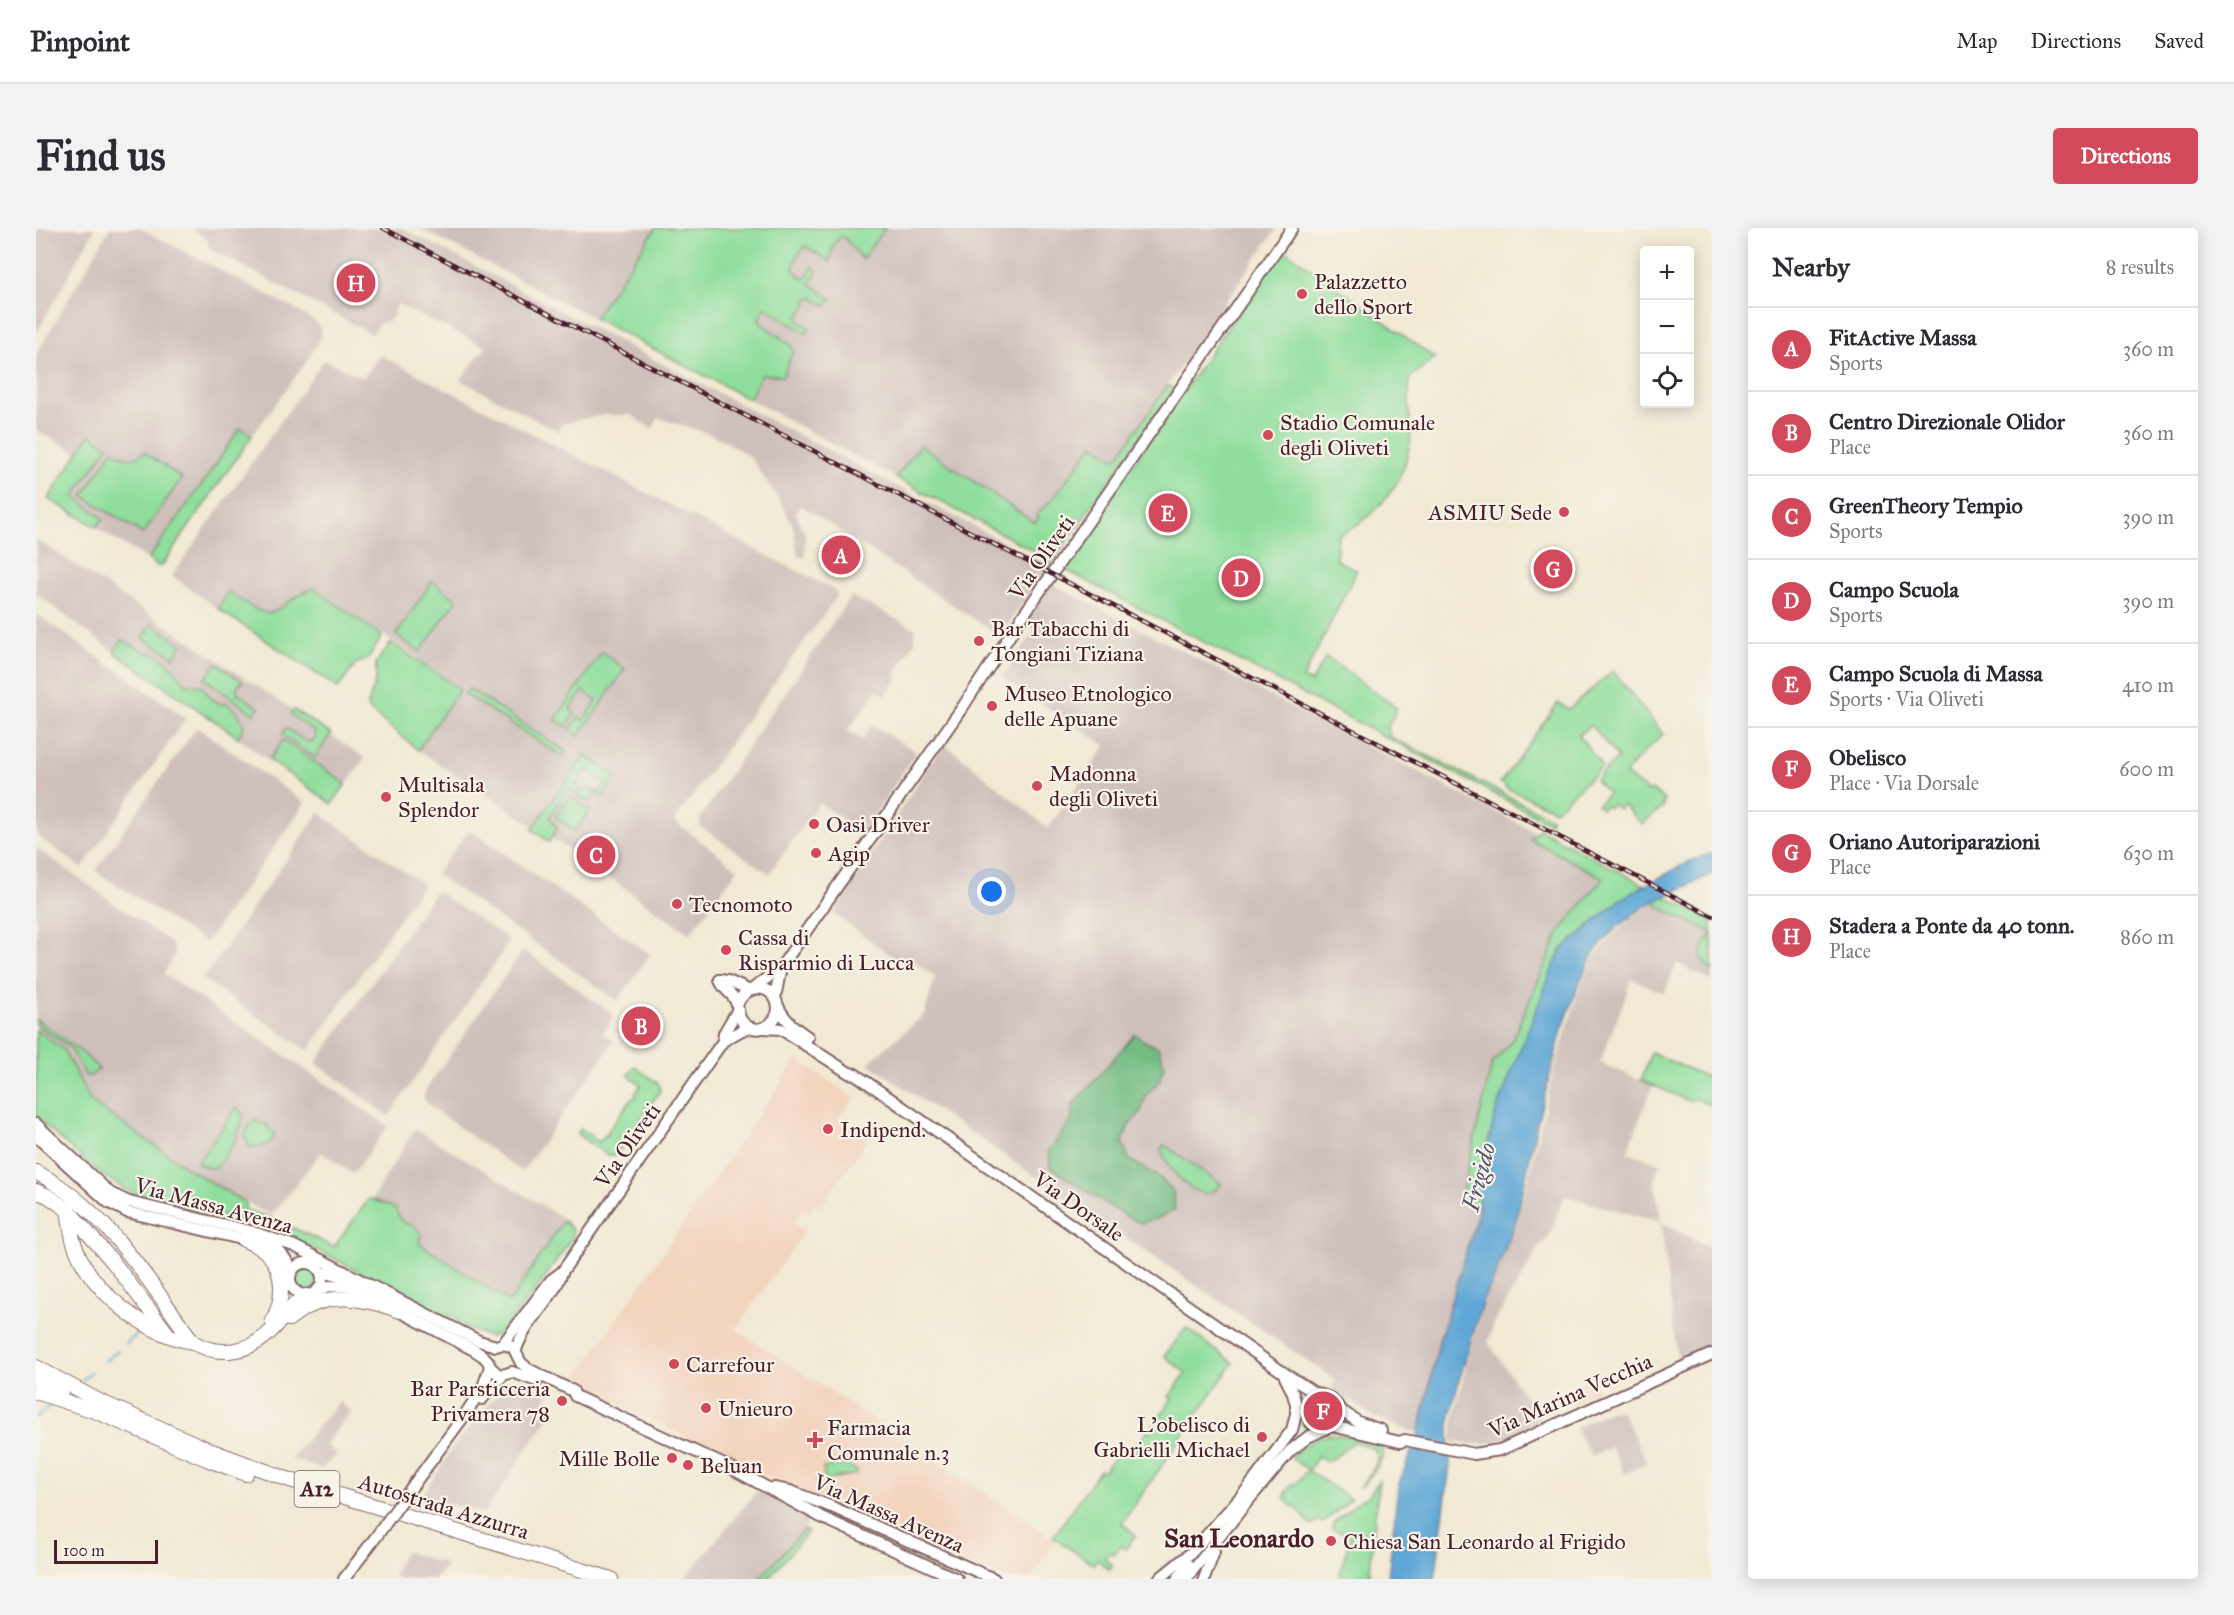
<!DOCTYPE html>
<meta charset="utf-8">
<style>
body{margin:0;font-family:"IM FELL Great Primer",serif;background:#f2f2f3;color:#2b2b33}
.controls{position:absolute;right:18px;top:18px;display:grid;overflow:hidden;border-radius:6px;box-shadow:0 3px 15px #0003}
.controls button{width:54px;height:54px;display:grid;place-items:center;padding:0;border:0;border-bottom:2px solid #e1e1e2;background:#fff;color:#2b2b33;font:30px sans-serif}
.scale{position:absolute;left:18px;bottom:15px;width:104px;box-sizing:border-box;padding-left:6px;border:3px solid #4a1f2b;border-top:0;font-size:16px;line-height:21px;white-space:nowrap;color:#4a1f2b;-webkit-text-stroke:4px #f7f3e8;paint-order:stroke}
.you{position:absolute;left:956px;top:664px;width:21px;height:21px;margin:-15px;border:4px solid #fff;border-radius:50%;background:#1a73e8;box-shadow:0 0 0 9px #1a73e833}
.badge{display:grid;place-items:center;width:39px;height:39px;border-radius:50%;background:#d1495b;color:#fff;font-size:20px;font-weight:700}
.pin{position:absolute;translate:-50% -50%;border:3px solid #fff;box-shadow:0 2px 6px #0006}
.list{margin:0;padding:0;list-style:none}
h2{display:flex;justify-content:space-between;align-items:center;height:78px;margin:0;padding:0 24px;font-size:26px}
h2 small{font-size:20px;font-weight:400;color:#7c7c81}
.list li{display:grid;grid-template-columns:39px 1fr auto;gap:18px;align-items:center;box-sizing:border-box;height:84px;padding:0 24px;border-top:2px solid #e1e1e2}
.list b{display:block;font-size:22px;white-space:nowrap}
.list p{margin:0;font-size:20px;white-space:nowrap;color:#7c7c81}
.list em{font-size:20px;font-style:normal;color:#7c7c81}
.icon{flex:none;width:33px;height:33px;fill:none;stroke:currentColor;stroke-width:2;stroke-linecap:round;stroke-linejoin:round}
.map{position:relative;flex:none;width:1676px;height:1351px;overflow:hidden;border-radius:6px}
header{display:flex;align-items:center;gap:36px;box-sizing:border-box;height:84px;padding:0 30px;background:#fff;border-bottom:2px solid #e1e1e2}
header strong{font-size:28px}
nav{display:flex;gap:33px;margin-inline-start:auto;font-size:21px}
.intro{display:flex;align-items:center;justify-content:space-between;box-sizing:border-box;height:144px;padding:0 36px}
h1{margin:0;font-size:42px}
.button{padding:15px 27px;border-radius:6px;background:#d1495b;color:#fff;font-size:21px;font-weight:700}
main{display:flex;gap:36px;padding:0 36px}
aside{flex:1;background:#fff;border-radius:6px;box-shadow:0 3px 15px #0003}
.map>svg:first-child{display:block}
.built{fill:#f3d4bf}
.industrial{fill:#cfc0bb}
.green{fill:#8fde9d;stroke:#6c7e64;stroke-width:1.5;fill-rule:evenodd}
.forest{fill:#73bd84;stroke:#5e6e58;stroke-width:1.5}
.water{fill:#5ea7d6;stroke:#546380;stroke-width:1.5}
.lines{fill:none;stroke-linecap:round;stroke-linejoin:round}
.stream{stroke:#5ea7d6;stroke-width:2}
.major-casing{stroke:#846666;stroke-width:14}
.highway-casing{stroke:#846666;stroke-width:16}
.major{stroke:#fff;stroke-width:10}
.highway{stroke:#fff;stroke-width:14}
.rail-casing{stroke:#4a1f2b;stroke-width:4.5}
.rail{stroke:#f7f3e8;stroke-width:2;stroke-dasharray:7;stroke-linecap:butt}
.major-bridge-casing{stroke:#846666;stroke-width:14;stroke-linecap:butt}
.major-bridge{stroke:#fff;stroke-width:10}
.poi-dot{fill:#d1495b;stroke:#f7f3e8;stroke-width:2}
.labels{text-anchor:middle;stroke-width:4.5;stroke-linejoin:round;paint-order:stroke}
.shield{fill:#f7f3e8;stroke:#7e5f64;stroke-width:1.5}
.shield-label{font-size:21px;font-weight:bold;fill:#4a1f2b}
.poi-label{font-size:22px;fill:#4a1f2b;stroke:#f7f3e8;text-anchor:start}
.street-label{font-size:22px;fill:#4a1f2b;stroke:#f7f3e8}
.water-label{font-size:24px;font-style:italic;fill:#52556f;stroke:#f7f3e8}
.quarter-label{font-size:26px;font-weight:bold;fill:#4a1f2b;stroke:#f7f3e8}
</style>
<header>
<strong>Pinpoint</strong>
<nav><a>Map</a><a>Directions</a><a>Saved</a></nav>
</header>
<div class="intro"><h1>Find us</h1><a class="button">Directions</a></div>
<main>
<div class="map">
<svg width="1676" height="1351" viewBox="0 0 1676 1351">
<rect width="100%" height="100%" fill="#f7f3e8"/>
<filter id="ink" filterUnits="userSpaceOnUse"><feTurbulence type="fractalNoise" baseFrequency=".0167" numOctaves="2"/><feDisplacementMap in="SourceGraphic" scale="12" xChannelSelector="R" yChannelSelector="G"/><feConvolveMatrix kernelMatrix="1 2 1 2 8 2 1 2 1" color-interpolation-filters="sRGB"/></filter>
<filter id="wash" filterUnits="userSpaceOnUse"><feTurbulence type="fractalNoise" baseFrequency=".008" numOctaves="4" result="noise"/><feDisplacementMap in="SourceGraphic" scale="24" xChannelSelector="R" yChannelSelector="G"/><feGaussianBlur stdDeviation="1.35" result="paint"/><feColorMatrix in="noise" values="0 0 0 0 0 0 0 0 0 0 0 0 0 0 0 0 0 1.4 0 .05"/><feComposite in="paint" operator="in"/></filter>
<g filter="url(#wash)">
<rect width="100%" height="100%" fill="#f1e9d3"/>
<g class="built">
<polygon points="761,831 818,870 802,891 832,911 784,980 779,976 773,985 767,981 758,995 769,1002 700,1101 1020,1312 995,1351 972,1351 937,1339 756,1260 537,1155"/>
<polygon points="1554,1149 1568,1168 1540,1180 1531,1166 1538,1158"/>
</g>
<g class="industrial">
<polygon points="0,0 59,0 0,106"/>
<polygon points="74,0 103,0 257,80 278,93 284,100 285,109 268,137 216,208 204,200 169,252 112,331 12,271 42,225 0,202 0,127"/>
<polygon points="155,0 366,0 1025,344 1020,351 1007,345 964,408 765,277 760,284 765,300 769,303 769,330 762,328 757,298 745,274 714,229 694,216 674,206 622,190 616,201 595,187 569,187 545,191 524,197 524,204 424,152 450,119 361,76 357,89 350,94 343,95 336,106 172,20 172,12"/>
<polygon points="383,0 620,0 558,90"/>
<polygon points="849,0 1241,0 1080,231 1057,216 1018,269 1000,286 1003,290 999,296 885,217 860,250 713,171 726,146 756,118 726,96 723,91 729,78 771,106 763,88 774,68 791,78 795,70 773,56 781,43 777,39 768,51 757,41 761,28 769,17 794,33 798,16 804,9 836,19"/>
<polygon points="344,127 800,363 801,368 638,593 702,641 654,706 537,624 382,522 424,460 279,360 269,364 242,384 232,386 217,381 193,363 182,381 136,348 288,132 327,150"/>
<polygon points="0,311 329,530 296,576 78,424 0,366"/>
<polygon points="1016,356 1499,604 1495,611 1568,650 1524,703 1476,812 1456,836 1424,973 1442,979 1442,985 1404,1110 1383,1204 1372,1203 1335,1187 1296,1160 1300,1152 832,835 888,787 899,749 876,732 868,737 797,685 908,515 1012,600 1070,518 966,449 999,402 989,394"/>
<polygon points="815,368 880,401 879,414 858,447 862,450 849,467 841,462 812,503 826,512 836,497 880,524 827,605 783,575 733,646 664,598 664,590"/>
<polygon points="0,386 150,490 46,640 0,607"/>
<polygon points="161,499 269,575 170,715 61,644 62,639"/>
<polygon points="283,585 387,656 272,823 167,751"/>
<polygon points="433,602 614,726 582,773 400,646"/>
<polygon points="0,620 135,715 139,726 128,746 352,898 317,946 285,924 235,988 156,943 55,874 27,821 0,802"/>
<polygon points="400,663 470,709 472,716 353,888 280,835"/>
<polygon points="1624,673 1676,700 1676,753 1641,735 1628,765 1596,751 1564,835 1617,857 1591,924 1624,935 1619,951 1625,994 1528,968 1514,1006 1509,1014 1502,1018 1500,1025 1458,1095 1452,1114 1499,1183 1502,1191 1502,1198 1485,1207 1462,1214 1440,1216 1416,1214 1417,1196 1432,1129 1448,1073 1483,990 1518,842 1544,759 1560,726 1580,704 1608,680"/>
<polygon points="487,722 578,787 567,806 578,813 486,944 396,880 388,871 389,863"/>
<polygon points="379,901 532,993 460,1100 301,1028"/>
<polygon points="1625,994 1671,1019 1676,1011 1676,1033 1674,1036 1676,1042 1676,1120 1644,1134 1641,1127"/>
<polygon points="479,1152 513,1165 506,1178 517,1183 448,1285 418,1277 383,1272 417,1220 471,1154"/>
<polygon points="303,1174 315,1183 290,1216 301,1227 286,1241 254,1231"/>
<polygon points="1576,1182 1582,1184 1585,1182 1611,1235 1589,1246 1575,1219 1556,1229 1539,1200"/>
<polygon points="721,1263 770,1286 771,1297 768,1302 723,1351 648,1351"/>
<polygon points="368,1323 410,1336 409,1339 399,1351 363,1351 357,1347"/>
</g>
<g class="green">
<polygon points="620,0 849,0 826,31 808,9 804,9 798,16 794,34 769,18 761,29 757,41 768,51 777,39 781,43 774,56 795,70 791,78 774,69 763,88 763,93 774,100 771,106 729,79 723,91 726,96 756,118 757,123 747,148 726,146 713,171 558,90"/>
<path d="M1246 20 1399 130 1375 149C1370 171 1376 192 1374 214 1369 256 1339 291 1302 307L1300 332 1321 342 1267 450 1275 455 1290 429 1361 480 1351 501 1355 509 1515 590 1514 595 1026 340Z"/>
<polygon points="1132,157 1138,161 1013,338 1008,335 1011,330 860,250 884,217 999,295 1003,290 1000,287 1018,269 1057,216 1080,231"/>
<polygon points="204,200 216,208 129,333 126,338 122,338 112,331 169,252"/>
<polygon points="54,206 72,218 38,268 67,290 61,299 12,271"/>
<path d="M77 222C88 230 96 234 108 224L146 250 107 306 47 268Z"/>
<polygon points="396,353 421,372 384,424 360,407"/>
<path d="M278 360 346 408 332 431 321 435 302 460 182 381 192 363C247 403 229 380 278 360Z"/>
<polygon points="116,396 146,417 138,429 107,410"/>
<polygon points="86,412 109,424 120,426 130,432 150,456 166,458 176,471 184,476 192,476 202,485 208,498 202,509 78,424"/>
<polygon points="355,415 424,461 382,522 331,480 340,450 340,435"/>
<polygon points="566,424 589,441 543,508 534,501 543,488 548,492 561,473 547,463 534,481 539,486 530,499 519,492"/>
<polygon points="181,435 207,454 206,456 204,455 200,461 202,463 201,465 223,480 218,486 169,451"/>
<polygon points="1577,443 1627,506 1599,533 1590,546 1612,564 1616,562 1629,573 1626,575 1628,578 1606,596 1587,577 1583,581 1576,576 1573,580 1569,577 1566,581 1561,577 1572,565 1559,552 1582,530 1555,497 1543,507 1566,539 1519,582 1470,560 1467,555 1464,555 1522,475 1533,481"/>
<polygon points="433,461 531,524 527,529 429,466"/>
<polygon points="258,482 295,506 279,530 246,507 250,500 271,514 273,512 276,514 280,508 278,506 279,504 255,487"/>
<polygon points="247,512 310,556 296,576 233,532"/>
<path d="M549 527 578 546 580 550 567 570 561 567 554 575 531 560 514 589 521 600 513 614 496 601ZM549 541 570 556 563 566 552 559 548 564 540 558 545 551 543 549Z"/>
<polygon points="534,568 554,582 539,603 519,589"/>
<polygon points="1503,601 1609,657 1585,671 1525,722 1460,883 1444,948 1442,979 1424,973 1456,836 1476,812 1524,703 1567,650 1494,611"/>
<polygon points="1628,668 1676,692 1676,743 1665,731 1665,724 1676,704 1624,680 1619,672"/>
<polygon points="0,791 48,826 63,841 54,848 50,848 34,820 0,796"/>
<path d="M0 802 27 821 55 874 156 943 210 975 209 982 238 991 298 1019 332 972 335 971 359 980 365 993 379 999 385 1006 383 1014 385 1017 472 1073 476 1071 527 993 536 1001 538 1007 505 1055 466 1104 454 1109C445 1106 435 1102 426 1097 422 1095 421 1090 416 1087L409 1089C352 1060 296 1026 237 1003 194 986 147 983 105 968 70 956 28 914 0 889Z"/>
<polygon points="1615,825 1676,851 1676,877 1660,871 1653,873 1605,852"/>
<polygon points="598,838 623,856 624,863 580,927 571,927 541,906 545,901 563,914 569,907 571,908 572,903 596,870 598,871 601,868 599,866 605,857 592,847"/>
<path d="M201 879 207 887C205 907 192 924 180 940H172L161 935Z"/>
<path d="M220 892 223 895 231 896 233 902 239 905C235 919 226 919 213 919L209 907 215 894Z"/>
<path d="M1128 917 1185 956C1166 984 1131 941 1125 921Z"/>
<circle cx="270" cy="1052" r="12"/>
<polygon points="1150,1100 1197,1135 1086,1295 1100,1307 1089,1321 1085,1318 1078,1326 1074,1324 1069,1330 1077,1337 1073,1341 1061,1332 1057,1336 1017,1309 1064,1242 1068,1243 1086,1218 1097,1224 1111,1203 1113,1204 1136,1171 1133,1169 1150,1145 1128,1128"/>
<path d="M1292 1207H1304L1342 1214C1357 1227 1333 1249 1324 1260 1339 1238 1357 1220 1317 1214L1302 1227 1291 1233 1282 1229 1272 1242 1315 1271 1287 1295 1283 1292 1275 1298 1259 1278 1257 1280 1248 1270 1251 1267 1249 1265 1257 1255 1259 1257 1272 1242 1255 1230C1266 1218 1276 1211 1292 1207Z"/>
<polygon points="809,1236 821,1243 821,1246 789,1252 787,1240"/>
<polygon points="1343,1252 1333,1351 1304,1351 1305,1341 1315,1308 1296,1301 1297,1295 1324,1272 1333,1268"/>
<polygon points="768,1302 772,1304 732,1351 723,1351"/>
</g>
<polygon class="forest" points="1099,806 1106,812 1123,820 1128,837 1123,854 1110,867 1105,884 1093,897 1086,914 1093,931 1124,950 1137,963 1139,981 1123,990 1105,995 1089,988 1014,939 1013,922 1035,894 1037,877"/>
<polygon class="water" points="1676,625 1676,646 1607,679 1578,702 1558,724 1542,758 1526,802 1501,895 1481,990 1458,1050 1447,1072 1422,1156 1413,1197 1414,1237 1399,1351 1352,1351 1362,1258 1383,1204 1404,1110 1442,985 1444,948 1460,883 1515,744 1525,722 1585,671 1654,633"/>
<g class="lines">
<g class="stream">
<polyline points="90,1116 105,1103"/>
<polyline points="69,1133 82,1122"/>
<polyline points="46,1152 55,1144"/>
<polyline points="0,1189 18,1175"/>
</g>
</g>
</g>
<g filter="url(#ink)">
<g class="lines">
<defs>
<g id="major">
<path d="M684 752C687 761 693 763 698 770 704 780 700 791 711 798 728 808 748 789 740 772 730 753 707 760 701 777"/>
<polyline points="684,752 692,753 712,762"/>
<polyline points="718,760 745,739 928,477 984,392 1256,0"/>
<polyline points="739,770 745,739"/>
<path d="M742 778C749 793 759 800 772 809"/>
<polyline points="727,800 745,801 813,845 819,846 1245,1143 1277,1164 1294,1170 1301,1177 1304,1186 1300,1195 1287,1201 1274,1194 1271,1182 1277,1172 1289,1169"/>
<polyline points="687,813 706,802 716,800"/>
<polyline points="0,896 74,965 93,974 214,1003 258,1018 443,1113 460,1118 467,1116 477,1119 485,1135 494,1142 537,1163 539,1168 695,1240 785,1289 921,1351"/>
<path d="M0 908 72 974 91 984 235 1018C246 1024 252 1032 255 1045"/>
<circle cx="270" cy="1051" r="16"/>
<polyline points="285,1044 316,1052"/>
<polyline points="283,1062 293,1058 317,1059 438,1122 447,1128 452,1133 454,1139 462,1146 467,1147 476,1144 501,1153"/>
<polyline points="467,1116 515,1052 526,1044 687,813 688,805 701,783"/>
<path d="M480 1122C489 1093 517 1073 526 1044"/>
<polyline points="446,1171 467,1147"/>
<polyline points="1303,1181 1322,1194 1345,1202"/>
<polyline points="1296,1198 1364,1214 1369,1212 1438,1226 1464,1222 1676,1126"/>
<polyline points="378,1256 428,1188 447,1159 454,1139"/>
<polyline points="738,1260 754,1263 796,1279 958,1351"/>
<polyline points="308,1351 337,1313"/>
<polyline points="1123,1351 1156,1324 1213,1259 1256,1202 1260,1186 1260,1176 1256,1163 1249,1149"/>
<polyline points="1141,1351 1153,1337"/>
<polyline points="1150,1351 1211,1274 1254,1223 1272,1209 1289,1201"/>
<polyline points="1168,1351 1178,1324"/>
</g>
<g id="highway">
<path d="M0 944C70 981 111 1051 157 1114 181 1129 213 1125 234 1104 247 1092 254 1077 270 1068"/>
<path d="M0 963 12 968 32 982C34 994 35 1007 39 1018 55 1063 110 1107 157 1114"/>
<polyline points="32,982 77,1034 131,1105"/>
<path d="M208 1012C215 1015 223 1018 229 1023 249 1040 249 1072 236 1093"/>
<path d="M253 1091C289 1062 323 1068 364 1083"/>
<polyline points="0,1139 63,1173 176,1223 254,1252 575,1351"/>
<polyline points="0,1151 25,1164"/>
<polyline points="0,1164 61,1184 173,1232 210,1246"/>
</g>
</defs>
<use href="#major" class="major-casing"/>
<use href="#highway" class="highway-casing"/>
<use href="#major" class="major"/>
<use href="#highway" class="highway"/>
<defs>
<polyline id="rail" points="347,0 1676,688"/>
</defs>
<use href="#rail" class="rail-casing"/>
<use href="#rail" class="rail"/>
<defs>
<polyline id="major-bridge" points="337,1313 378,1256"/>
</defs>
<use href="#major-bridge" class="major-bridge-casing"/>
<use href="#major-bridge" class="major-bridge"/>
</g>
</g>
<g class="poi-dot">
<circle cx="1266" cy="66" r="6"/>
<circle cx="1232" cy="207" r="6"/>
<circle cx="1528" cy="284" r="6"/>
<circle cx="943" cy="413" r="6"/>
<circle cx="956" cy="478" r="6"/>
<circle cx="1001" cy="558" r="6"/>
<circle cx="350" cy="569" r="6"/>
<circle cx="778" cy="596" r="6"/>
<circle cx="780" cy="625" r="6"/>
<circle cx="641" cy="676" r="6"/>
<circle cx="690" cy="722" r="6"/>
<circle cx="792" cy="901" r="6"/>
<circle cx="638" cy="1136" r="6"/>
<circle cx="526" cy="1173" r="6"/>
<circle cx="670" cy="1180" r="6"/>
<circle cx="1226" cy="1209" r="6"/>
<path d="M776 1203h6v6h6v6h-6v6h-6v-6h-6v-6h6z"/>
<circle cx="636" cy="1230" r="6"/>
<circle cx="652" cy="1237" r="6"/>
<circle cx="1295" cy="1313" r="6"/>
</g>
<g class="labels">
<rect class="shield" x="258.5" y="1243" width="45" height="36" rx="4.5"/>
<g class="shield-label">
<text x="281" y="1268">A12</text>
</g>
<g class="poi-label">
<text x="1278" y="61">Palazzetto<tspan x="1278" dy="25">dello Sport</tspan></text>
<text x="1244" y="202">Stadio Comunale<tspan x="1244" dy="25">degli Oliveti</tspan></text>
<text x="1516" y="292" text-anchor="end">ASMIU Sede</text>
<text x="955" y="408">Bar Tabacchi di<tspan x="955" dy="25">Tongiani Tiziana</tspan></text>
<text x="968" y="473">Museo Etnologico<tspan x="968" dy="25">delle Apuane</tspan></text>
<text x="1013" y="553">Madonna<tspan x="1013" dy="25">degli Oliveti</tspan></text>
<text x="362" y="564">Multisala<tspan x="362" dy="25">Splendor</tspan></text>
<text x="790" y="604">Oasi Driver</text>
<text x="792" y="633">Agip</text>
<text x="653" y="684">Tecnomoto</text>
<text x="702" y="717">Cassa di<tspan x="702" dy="25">Risparmio di Lucca</tspan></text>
<text x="804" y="909">Indipend.</text>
<text x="650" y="1144">Carrefour</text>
<text x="514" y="1168" text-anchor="end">Bar Parsticceria<tspan x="514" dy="25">Privamera 78</tspan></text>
<text x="682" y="1188">Unieuro</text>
<text x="1214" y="1204" text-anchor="end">L’obelisco di<tspan x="1214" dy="25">Gabrielli Michael</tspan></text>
<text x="791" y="1207">Farmacia<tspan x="791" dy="25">Comunale n.3</tspan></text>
<text x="624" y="1238" text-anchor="end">Mille Bolle</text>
<text x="664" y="1245">Beluan</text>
<text x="1307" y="1321">Chiesa San Leonardo al Frigido</text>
</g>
<g class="street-label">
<text transform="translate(1005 329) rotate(-55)" y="8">Via Oliveti</text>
<text transform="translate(591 917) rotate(-55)" y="8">Via Oliveti</text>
<text transform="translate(178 977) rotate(15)" y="8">Via Massa Avenza</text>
<text transform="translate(1043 978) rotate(35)" y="8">Via Dorsale</text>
<text transform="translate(1534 1167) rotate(-24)" y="8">Via Marina Vecchia</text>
<text transform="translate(408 1278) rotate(17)" y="8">Autostrada Azzurra</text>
<text transform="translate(853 1285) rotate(24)" y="8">Via Massa Avenza</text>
</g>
<g class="water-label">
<text transform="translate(1443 949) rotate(-75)" y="8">Frigido</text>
</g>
<g class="quarter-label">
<text x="1203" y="1319">San Leonardo</text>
</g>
</g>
</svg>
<div class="controls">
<button>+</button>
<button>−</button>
<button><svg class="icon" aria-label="locate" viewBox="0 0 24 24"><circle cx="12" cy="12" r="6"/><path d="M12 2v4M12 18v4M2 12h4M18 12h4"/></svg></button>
</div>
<div class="scale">100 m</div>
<div class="you"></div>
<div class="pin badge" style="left:805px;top:327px">A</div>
<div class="pin badge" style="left:605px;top:798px">B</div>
<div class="pin badge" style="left:560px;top:627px">C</div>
<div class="pin badge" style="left:1205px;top:350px">D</div>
<div class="pin badge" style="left:1132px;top:285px">E</div>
<div class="pin badge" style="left:1287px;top:1183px">F</div>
<div class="pin badge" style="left:1517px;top:341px">G</div>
<div class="pin badge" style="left:320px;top:55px">H</div>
</div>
<aside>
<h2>Nearby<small>8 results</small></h2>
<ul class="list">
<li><span class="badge">A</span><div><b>FitActive Massa</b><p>Sports</p></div><em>360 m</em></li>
<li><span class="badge">B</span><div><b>Centro Direzionale Olidor</b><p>Place</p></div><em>360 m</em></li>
<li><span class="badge">C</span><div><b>GreenTheory Tempio</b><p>Sports</p></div><em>390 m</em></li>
<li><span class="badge">D</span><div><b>Campo Scuola</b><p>Sports</p></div><em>390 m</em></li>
<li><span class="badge">E</span><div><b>Campo Scuola di Massa</b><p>Sports · Via Oliveti</p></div><em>410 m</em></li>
<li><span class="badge">F</span><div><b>Obelisco</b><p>Place · Via Dorsale</p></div><em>600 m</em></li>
<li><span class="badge">G</span><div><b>Oriano Autoriparazioni</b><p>Place</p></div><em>630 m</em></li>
<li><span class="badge">H</span><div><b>Stadera a Ponte da 40 tonn.</b><p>Place</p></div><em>860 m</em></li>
</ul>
</aside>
</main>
